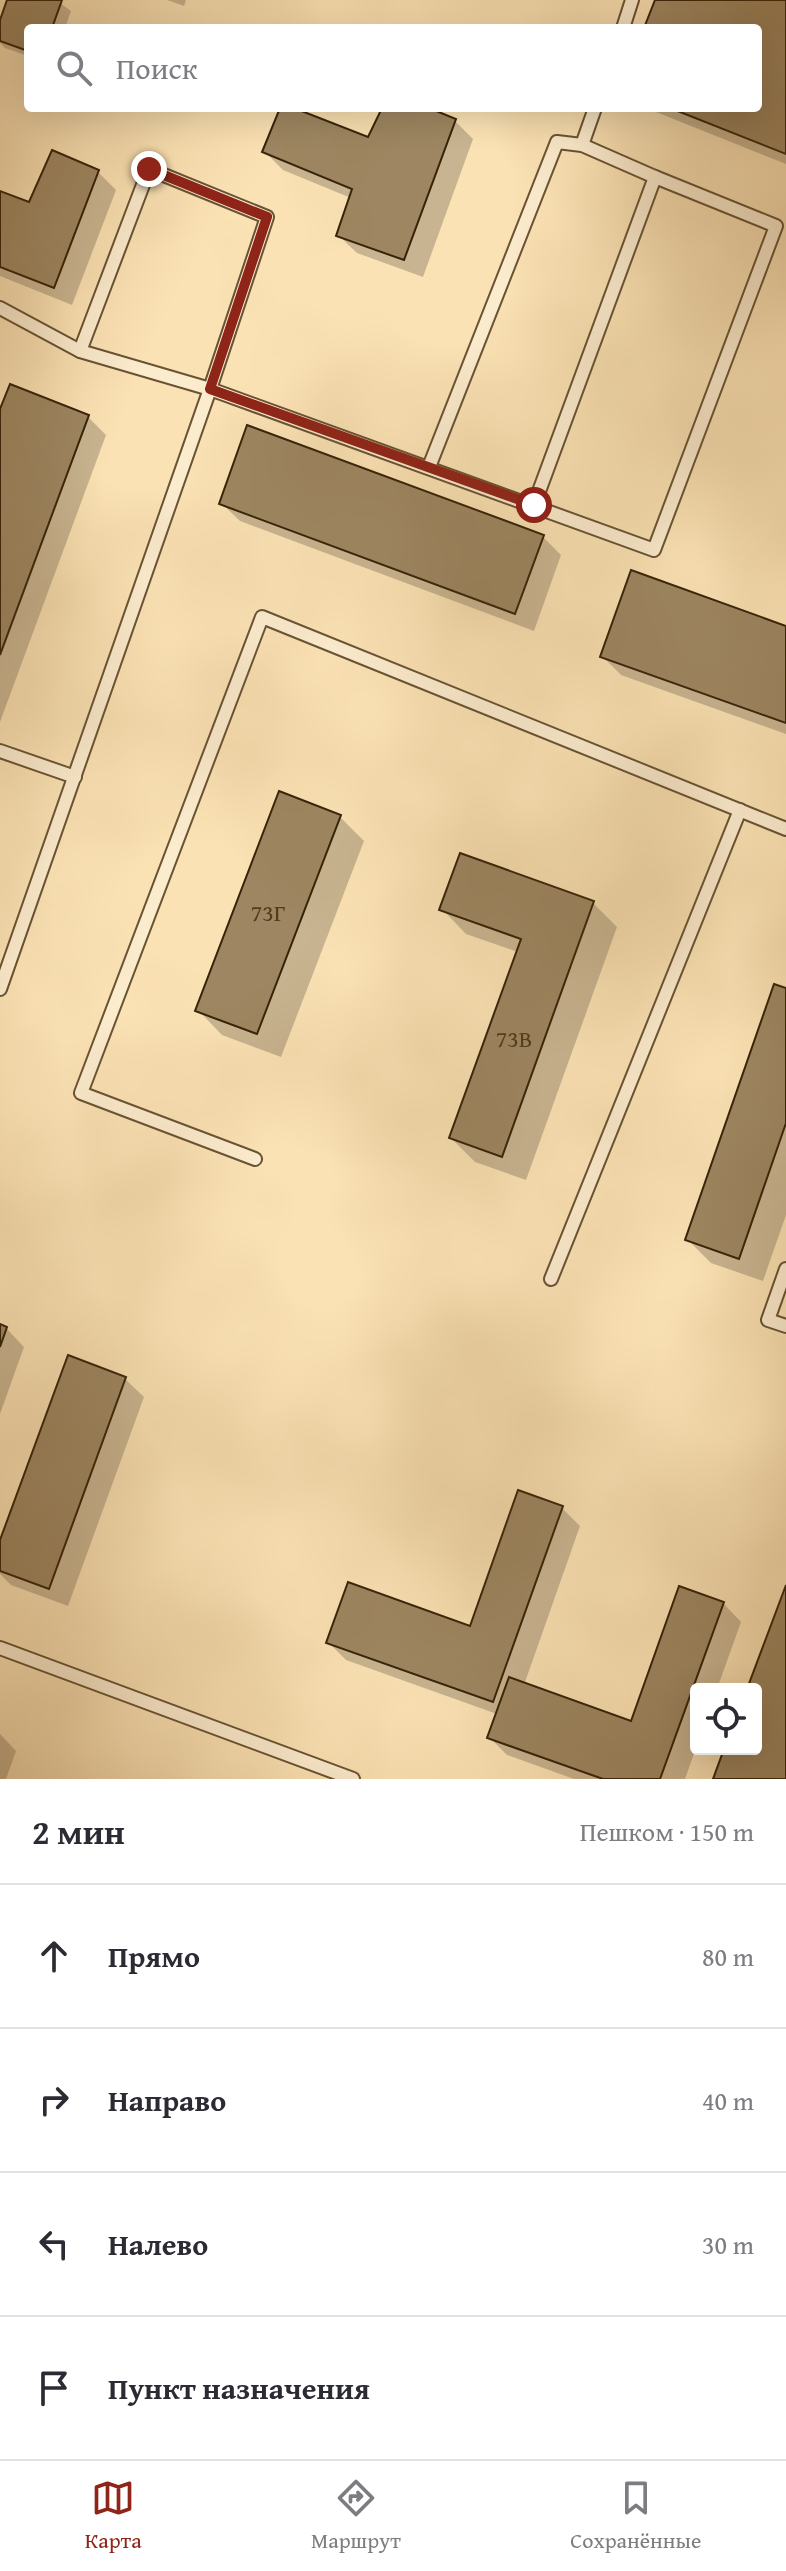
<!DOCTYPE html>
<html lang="ru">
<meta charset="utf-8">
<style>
body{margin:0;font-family:"Gentium Book Plus",serif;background:#f2f2f3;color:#2b2b33}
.controls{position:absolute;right:24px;bottom:24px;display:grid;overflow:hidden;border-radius:8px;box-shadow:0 8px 32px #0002}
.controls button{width:72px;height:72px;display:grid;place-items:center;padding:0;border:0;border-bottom:2px solid #e1e1e2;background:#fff;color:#2b2b33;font:40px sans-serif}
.stop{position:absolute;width:24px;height:24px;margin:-18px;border:6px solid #8f2418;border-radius:50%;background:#fff}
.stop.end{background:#8f2418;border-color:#fff;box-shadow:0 2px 8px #0008}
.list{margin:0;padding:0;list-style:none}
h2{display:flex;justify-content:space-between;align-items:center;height:104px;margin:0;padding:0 32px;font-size:34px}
h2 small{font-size:26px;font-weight:400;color:#7c7c81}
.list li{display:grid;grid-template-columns:52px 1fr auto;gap:24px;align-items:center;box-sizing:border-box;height:144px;padding:0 32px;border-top:2px solid #e1e1e2}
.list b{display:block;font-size:30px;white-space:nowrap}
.list em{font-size:26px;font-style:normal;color:#7c7c81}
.icon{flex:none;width:44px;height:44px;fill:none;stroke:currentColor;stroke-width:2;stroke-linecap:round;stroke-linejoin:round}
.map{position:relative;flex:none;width:786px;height:1779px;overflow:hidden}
.search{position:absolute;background:#fff;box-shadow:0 8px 32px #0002;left:24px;right:24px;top:24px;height:88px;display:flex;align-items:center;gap:20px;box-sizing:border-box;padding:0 28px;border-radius:8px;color:#7c7c81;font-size:30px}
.sheet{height:680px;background:#fff}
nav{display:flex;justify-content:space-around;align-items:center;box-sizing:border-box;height:112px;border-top:2px solid #e1e1e2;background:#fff;font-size:22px;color:#7c7c81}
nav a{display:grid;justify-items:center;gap:4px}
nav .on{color:#8f2418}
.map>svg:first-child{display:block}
.shadow{fill:#0003}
.building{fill:#9d8661;stroke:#372308;stroke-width:2}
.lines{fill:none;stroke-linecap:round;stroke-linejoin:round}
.service-casing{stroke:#685333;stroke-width:16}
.service{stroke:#fcecce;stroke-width:12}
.route{stroke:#8f2418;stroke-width:10}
.labels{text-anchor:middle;stroke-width:7;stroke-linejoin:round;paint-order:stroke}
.number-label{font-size:24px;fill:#503c1e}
</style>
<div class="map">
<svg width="786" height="1779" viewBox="0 0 786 1779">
<rect width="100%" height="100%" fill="#fbe2b4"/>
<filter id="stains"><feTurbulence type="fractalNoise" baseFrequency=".0025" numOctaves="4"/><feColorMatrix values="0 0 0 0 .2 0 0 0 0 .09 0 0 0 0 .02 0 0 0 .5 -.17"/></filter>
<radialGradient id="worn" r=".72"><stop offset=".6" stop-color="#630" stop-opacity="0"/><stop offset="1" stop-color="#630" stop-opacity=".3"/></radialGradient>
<g class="shadow">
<polygon points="9,0 56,0 71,11 65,28 28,28 28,56 5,48 0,43 0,26"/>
<polygon points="167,0 186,0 184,6"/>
<polygon points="657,0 786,0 786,164 646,108 758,108 758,28 646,28"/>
<polygon points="282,108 289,108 369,140 384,108 423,108 455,121 473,139 423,277 357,253 338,235 351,198 283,170 265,152"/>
<polygon points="98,172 116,190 72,305 0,276 0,193 30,205"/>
<polygon points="0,414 88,417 106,435 0,722"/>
<polygon points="221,503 543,537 561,555 534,631 240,521"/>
<polygon points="786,628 786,734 621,675 602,656"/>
<polygon points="340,817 364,841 281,1057 222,1035 198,1010"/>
<polygon points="593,903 617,927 526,1180 475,1162 451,1138 518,952 466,934 442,909"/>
<polygon points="786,990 786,1215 763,1281 711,1263 687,1239"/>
<polygon points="0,1326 6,1328 24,1347 0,1414"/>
<polygon points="125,1379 144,1397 68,1606 11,1585 0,1574 0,1546"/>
<polygon points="562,1508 580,1526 524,1685 632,1723 723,1603 741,1622 717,1689 696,1689 696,1748 685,1779 574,1779 507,1755 489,1737 497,1714 346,1660 328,1642 471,1628"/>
<polygon points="0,1734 16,1751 6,1779 0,1779"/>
</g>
<g class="building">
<polygon points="7,0 62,0 52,28 28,28 28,51 0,41 0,20"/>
<polygon points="655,0 786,0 786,154 670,108 758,108 758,28 644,28"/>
<polygon points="280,108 294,108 368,137 382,108 429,108 456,119 404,260 336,236 352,189 262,152"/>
<polygon points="52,150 99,170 54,288 0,267 0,191 29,202"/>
<polygon points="10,384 89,415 0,655 0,409"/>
<polygon points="247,425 544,535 515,614 219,504"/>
<polygon points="631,570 786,626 786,723 600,657"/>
<polygon points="279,791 341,815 257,1034 195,1011"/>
<polygon points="460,853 594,901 502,1157 449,1138 521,939 439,910"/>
<polygon points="774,984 786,988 786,1123 739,1259 685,1240"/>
<polygon points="0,1324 7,1327 0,1347"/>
<polygon points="68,1355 126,1377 49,1589 0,1571 0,1540"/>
<polygon points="518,1490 563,1506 493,1702 326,1643 348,1582 470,1626"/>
<polygon points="786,1585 786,1779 713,1779 724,1749 756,1749 756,1689 747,1689"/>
<polygon points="679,1586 724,1602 660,1779 603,1779 487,1738 509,1677 631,1721"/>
</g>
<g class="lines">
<defs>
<g id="service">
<polyline points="623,28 632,0"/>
<polyline points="582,145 595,108"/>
<polyline points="0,308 80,351"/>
<polyline points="429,467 557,142 582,145 655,177"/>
<polyline points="0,751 75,777"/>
<polyline points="0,989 210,389 267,217 149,169 80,351 210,389 654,550 776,226 655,177 534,505"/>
<polyline points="255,1159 81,1093 262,617 786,829"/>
<polyline points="786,1269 768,1320 786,1326"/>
<polyline points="551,1279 740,810"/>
<polyline points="0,1648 353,1779"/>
</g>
</defs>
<use href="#service" class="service-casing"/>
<use href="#service" class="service"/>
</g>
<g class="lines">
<polyline class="route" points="149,169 267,217 210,389 534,505"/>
</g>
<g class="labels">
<g class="number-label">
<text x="268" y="921">73Г</text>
<text x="514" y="1047">73В</text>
</g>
</g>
<rect width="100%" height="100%" filter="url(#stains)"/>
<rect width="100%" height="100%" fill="url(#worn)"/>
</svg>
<div class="controls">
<button><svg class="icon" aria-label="locate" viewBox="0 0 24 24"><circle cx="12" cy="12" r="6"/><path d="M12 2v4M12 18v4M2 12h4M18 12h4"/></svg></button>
</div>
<div class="stop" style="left:534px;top:505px"></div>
<div class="stop end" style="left:149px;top:169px"></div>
<div class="search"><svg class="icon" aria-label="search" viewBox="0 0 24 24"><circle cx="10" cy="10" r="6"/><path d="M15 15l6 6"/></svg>Поиск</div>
</div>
<section class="sheet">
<h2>2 мин<small>Пешком · 150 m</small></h2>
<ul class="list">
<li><svg class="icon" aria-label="ahead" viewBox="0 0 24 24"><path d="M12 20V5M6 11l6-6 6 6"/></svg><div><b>Прямо</b></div><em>80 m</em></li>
<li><svg class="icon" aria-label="right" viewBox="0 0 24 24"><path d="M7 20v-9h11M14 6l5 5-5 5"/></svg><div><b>Направо</b></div><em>40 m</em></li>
<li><svg class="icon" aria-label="left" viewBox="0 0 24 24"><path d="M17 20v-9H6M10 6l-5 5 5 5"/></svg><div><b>Налево</b></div><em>30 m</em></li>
<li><svg class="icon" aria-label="arrive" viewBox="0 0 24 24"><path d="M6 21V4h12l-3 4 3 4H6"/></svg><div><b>Пункт назначения</b></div></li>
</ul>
</section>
<nav>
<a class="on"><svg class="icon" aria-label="map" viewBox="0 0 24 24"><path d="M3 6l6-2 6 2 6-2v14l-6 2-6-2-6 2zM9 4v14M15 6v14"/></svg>Карта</a>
<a><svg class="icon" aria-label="directions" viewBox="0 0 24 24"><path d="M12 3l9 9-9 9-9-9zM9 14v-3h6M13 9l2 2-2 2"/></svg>Маршрут</a>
<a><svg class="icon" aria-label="saved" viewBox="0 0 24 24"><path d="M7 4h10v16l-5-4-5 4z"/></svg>Сохранённые</a>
</nav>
